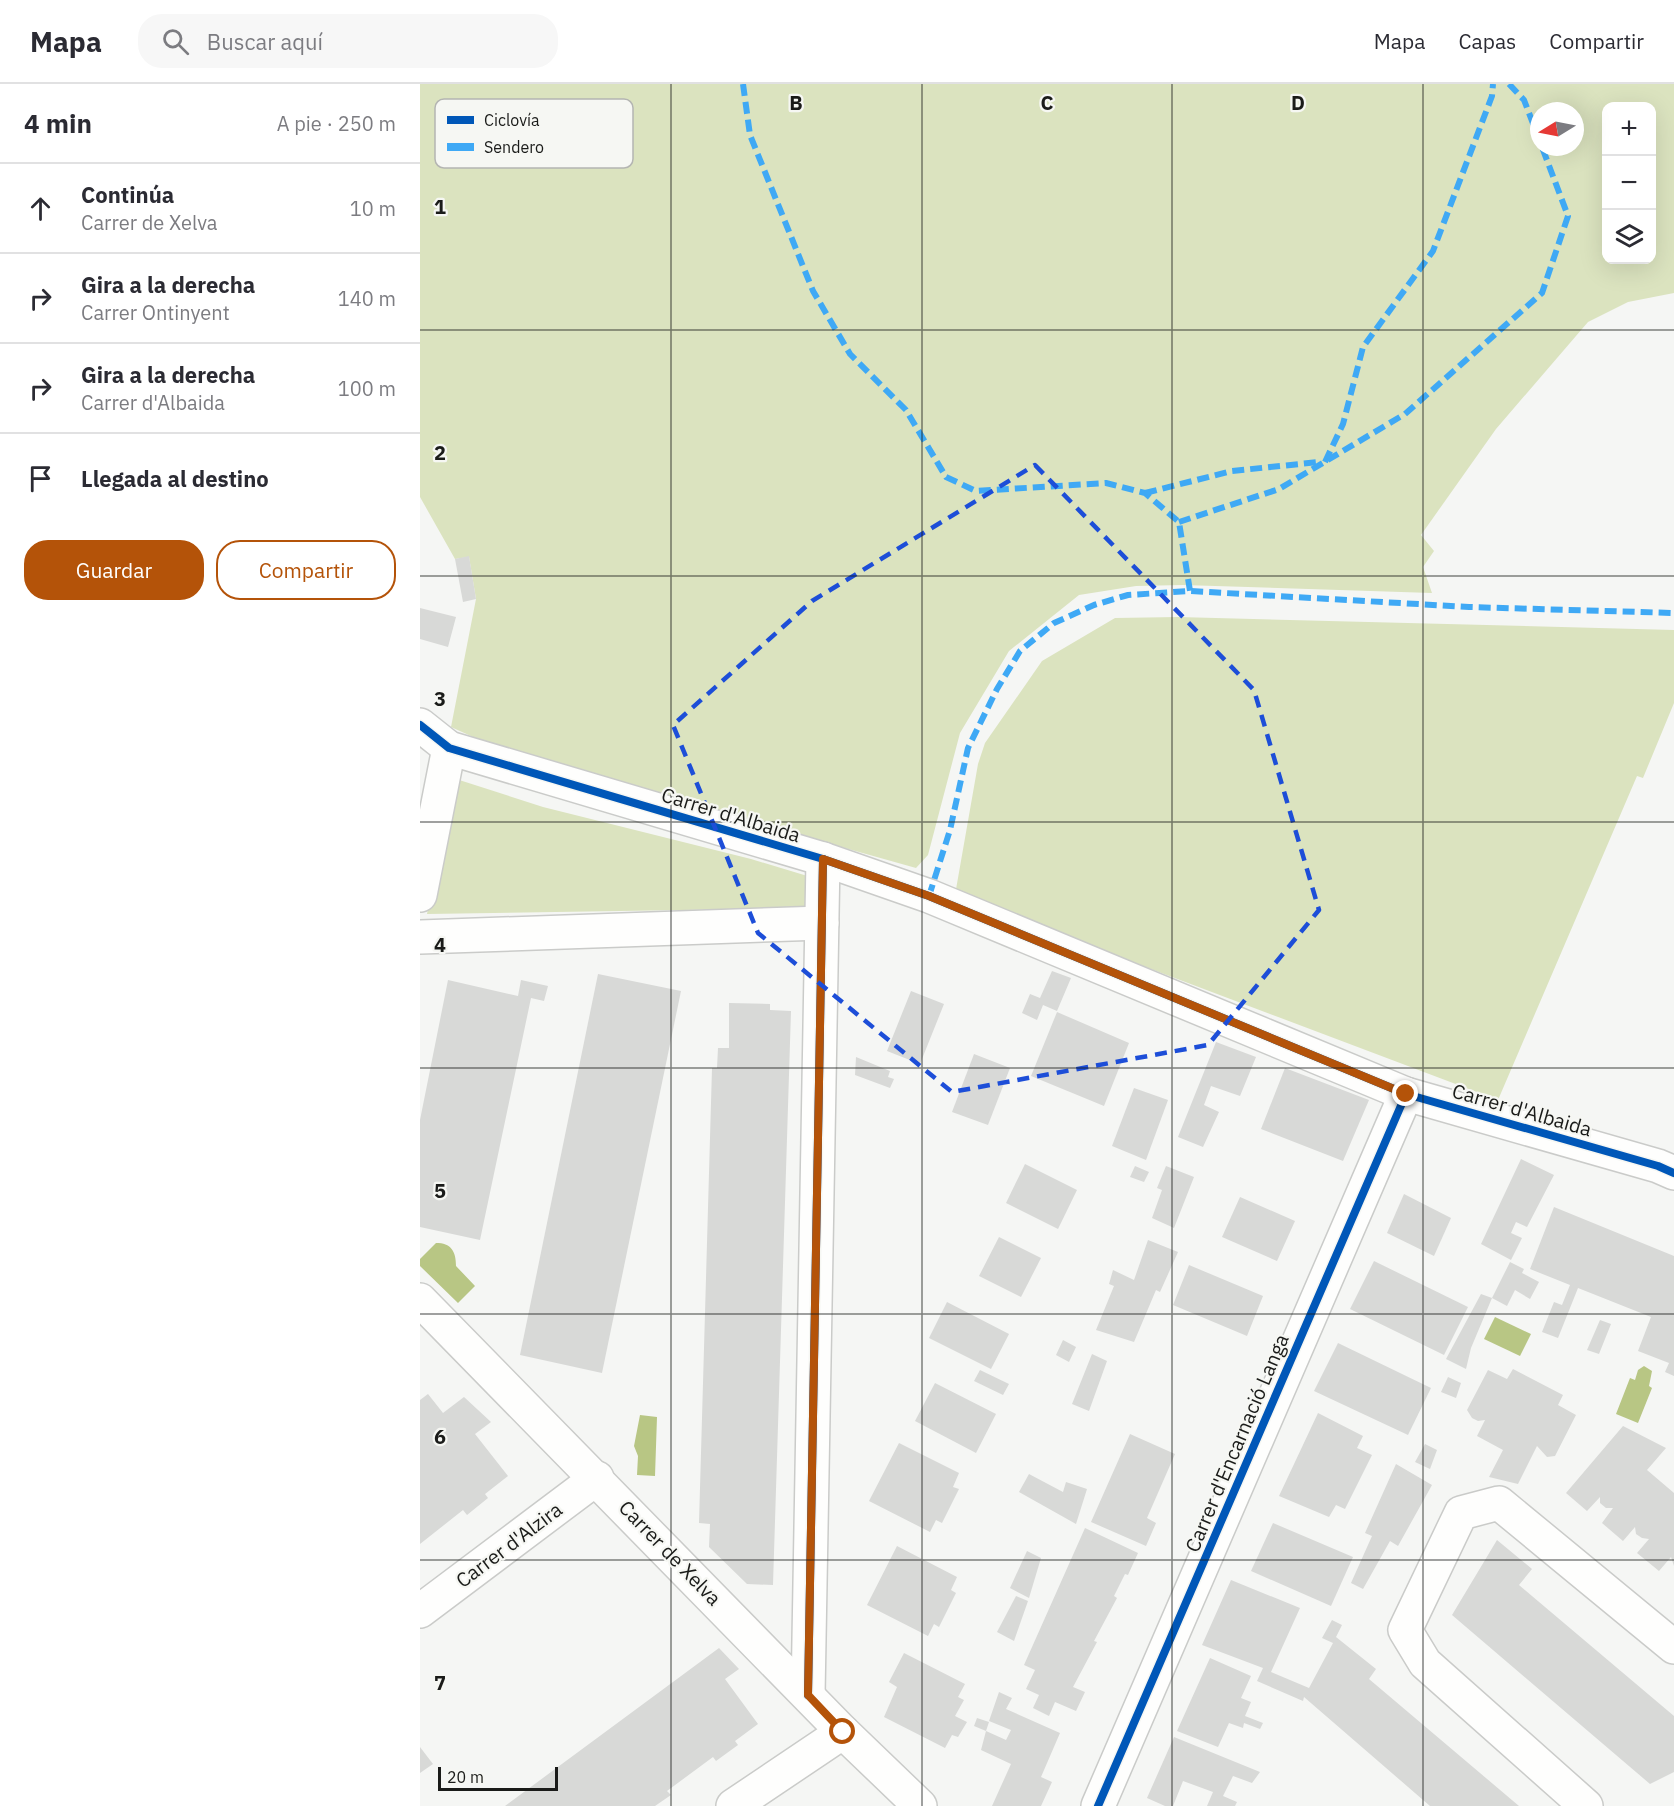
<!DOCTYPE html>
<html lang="es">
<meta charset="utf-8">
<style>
body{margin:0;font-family:"IBM Plex Sans",sans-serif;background:#f7f7f7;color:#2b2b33}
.controls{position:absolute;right:18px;top:18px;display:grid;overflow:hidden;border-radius:12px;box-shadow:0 6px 24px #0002}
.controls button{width:54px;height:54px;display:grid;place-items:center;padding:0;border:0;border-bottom:2px solid #e1e1e2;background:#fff;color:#2b2b33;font:30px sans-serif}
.compass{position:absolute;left:1110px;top:18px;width:54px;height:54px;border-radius:50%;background:#fff;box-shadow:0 6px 24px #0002;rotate:260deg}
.scale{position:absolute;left:18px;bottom:15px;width:120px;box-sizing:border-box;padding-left:6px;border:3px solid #1a1b19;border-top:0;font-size:16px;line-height:21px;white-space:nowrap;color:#1a1b19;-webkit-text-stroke:4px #f6f7f3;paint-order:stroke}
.stop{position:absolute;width:18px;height:18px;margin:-14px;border:4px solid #b45309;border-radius:50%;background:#fff}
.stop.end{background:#b45309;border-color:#fff;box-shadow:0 2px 6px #0008}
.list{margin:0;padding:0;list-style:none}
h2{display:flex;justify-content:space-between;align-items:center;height:78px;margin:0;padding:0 24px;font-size:26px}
h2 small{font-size:20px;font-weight:400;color:#7c7c81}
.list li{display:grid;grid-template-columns:39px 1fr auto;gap:18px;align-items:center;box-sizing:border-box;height:90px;padding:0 24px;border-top:2px solid #e1e1e2}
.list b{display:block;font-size:22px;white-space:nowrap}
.list p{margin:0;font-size:20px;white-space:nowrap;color:#7c7c81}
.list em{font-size:20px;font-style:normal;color:#7c7c81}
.actions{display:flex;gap:12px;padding:18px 24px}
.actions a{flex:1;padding:14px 0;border:2px solid #b45309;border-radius:24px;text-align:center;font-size:21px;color:#b45309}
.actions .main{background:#b45309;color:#fff}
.icon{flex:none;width:33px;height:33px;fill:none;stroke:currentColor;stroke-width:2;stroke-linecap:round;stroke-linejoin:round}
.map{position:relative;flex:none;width:1254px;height:1722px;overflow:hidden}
header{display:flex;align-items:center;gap:36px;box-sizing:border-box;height:84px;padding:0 30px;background:#fff;border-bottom:2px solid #e1e1e2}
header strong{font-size:28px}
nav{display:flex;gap:33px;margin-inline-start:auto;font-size:21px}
.search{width:420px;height:54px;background:#f7f7f7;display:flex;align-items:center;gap:15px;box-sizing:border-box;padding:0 21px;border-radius:24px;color:#7c7c81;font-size:22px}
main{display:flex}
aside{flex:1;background:#fff}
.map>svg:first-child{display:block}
.green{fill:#dbe3bf;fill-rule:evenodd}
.water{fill:#b8c684}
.building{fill:#d8d9d7}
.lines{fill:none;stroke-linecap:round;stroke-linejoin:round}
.minor-casing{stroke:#cacbc9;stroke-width:36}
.minor{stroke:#fefefd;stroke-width:33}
.quiet{stroke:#3fa9f5;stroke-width:6;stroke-dasharray:12 6;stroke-linecap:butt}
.cycleway-casing{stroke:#f6f7f3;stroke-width:11}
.cycleway{stroke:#0057b8;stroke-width:8}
.route{stroke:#b45309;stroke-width:8}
.marked{fill:none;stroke:#1d4ed8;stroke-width:4.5;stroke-dasharray:12 8;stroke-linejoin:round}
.grid{fill:none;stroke:#1a1b19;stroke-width:1.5;stroke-opacity:0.55}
.labels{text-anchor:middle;stroke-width:4.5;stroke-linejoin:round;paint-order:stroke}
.street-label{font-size:20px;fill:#1a1b19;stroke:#f6f7f3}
.key{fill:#f6f7f3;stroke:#b4b5b2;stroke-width:1.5}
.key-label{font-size:16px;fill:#1a1b19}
.grid-label{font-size:20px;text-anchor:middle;font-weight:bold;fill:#1a1b19;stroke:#f6f7f3;stroke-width:4.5;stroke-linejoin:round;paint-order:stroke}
</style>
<header>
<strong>Mapa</strong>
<div class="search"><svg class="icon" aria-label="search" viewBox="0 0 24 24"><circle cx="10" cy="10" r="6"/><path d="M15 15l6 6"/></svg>Buscar aquí</div>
<nav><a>Mapa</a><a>Capas</a><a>Compartir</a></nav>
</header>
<main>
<aside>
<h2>4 min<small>A pie · 250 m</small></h2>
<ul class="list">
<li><svg class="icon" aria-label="ahead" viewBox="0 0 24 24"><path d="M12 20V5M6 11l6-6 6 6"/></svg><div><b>Continúa</b><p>Carrer de Xelva</p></div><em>10 m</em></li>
<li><svg class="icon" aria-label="right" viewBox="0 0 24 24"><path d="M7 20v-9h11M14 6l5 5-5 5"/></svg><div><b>Gira a la derecha</b><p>Carrer Ontinyent</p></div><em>140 m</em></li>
<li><svg class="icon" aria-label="right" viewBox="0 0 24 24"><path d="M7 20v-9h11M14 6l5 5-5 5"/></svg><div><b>Gira a la derecha</b><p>Carrer d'Albaida</p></div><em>100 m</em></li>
<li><svg class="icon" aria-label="arrive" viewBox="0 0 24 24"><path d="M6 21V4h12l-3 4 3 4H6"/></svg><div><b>Llegada al destino</b></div></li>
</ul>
<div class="actions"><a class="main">Guardar</a><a>Compartir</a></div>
</aside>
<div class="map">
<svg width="1254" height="1722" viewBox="0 0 1254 1722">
<rect width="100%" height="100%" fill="#f5f6f4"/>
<g class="green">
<path d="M0 0H1254V209L1208 218 1168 238 1076 345 1001 451 1014 467 1003 483 1012 509 763 501 716 502 659 511 589 567 540 649 508 771 496 784 307 731 62 657 31 643 56 515 49 473 35 475 0 413ZM1186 22H1232V176H1186ZM1119 27H1155V63H1119Z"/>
<polygon points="758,533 1254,546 1254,619 1223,694 1217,692 1078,1016 535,811 558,680 565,659 622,577 695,534"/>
<polygon points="33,694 123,723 331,775 394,794 391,824 7,830"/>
</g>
<g class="water">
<path d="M16 1159C31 1159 36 1167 36 1182L55 1202 38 1219 0 1182V1175Z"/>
<polygon points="1075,1233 1111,1250 1100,1272 1064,1255"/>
<polygon points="1224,1282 1232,1287 1229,1302 1232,1304 1218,1339 1196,1330 1210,1294 1215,1296 1218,1286"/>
<polygon points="220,1331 237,1333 235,1392 217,1391 218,1372 214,1362"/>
</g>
<g class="building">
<polygon points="49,472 56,515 43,518 35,475"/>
<polygon points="0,524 36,533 28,563 0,555"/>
<polygon points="632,887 651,894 637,927 623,921 617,936 602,929 610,910 620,914"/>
<polygon points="178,890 261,907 182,1289 100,1271"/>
<polygon points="28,896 98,912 101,896 128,902 124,917 111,914 60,1156 0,1143 0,1036"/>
<polygon points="491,907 524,920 500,980 467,967"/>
<polygon points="309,919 350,920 350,926 371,927 353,1501 327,1500 289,1463 290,1440 279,1439 292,984 297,984 298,964 309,964"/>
<polygon points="637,928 709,959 684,1022 611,992"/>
<polygon points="796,958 836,973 820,1012 791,1002 784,1021 799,1028 783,1063 758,1053"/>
<polygon points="554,970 590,984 568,1041 532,1028"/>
<polygon points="436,973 470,987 468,993 474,995 470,1004 435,991"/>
<polygon points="865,984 949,1016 923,1077 841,1045"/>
<polygon points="714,1004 748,1016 726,1076 692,1062"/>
<polygon points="1101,1075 1134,1091 1107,1143 1096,1138 1091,1149 1102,1154 1091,1176 1061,1160"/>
<polygon points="605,1080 657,1106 638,1145 586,1119"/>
<polygon points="715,1082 729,1088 724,1098 710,1093"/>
<polygon points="746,1082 774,1093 754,1144 732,1134 742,1106 737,1104"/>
<polygon points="984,1110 1031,1134 1014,1172 967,1149"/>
<polygon points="820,1113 875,1137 857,1177 802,1153"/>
<polygon points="1134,1123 1254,1172 1254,1292 1245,1288 1249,1279 1218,1267 1231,1233 1158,1204 1138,1254 1122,1248 1134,1218 1142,1221 1150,1201 1110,1185"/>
<polygon points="579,1153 621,1174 601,1213 559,1192"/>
<polygon points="728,1156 758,1168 740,1208 736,1206 714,1258 676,1246 694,1202 689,1200 693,1186 714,1196"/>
<polygon points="954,1177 1048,1223 1024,1271 930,1225"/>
<polygon points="1090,1178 1104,1185 1102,1189 1119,1198 1110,1215 1095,1206 1087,1222 1072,1214"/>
<polygon points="769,1181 843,1212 827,1252 753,1221"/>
<polygon points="1061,1210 1072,1214 1051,1264 1046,1285 1026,1275"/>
<polygon points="527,1218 589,1250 571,1285 509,1254"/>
<polygon points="1180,1236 1191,1240 1179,1270 1167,1266"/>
<polygon points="643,1256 656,1263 649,1278 636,1271"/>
<polygon points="918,1259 1011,1304 988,1351 894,1307"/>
<polygon points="672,1270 687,1277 669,1327 652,1320"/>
<polygon points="1093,1285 1143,1311 1138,1321 1156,1331 1135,1372 1127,1373 1117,1362 1098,1400 1069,1393 1083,1366 1057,1352 1065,1336 1058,1337 1052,1334 1047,1326 1068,1286 1087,1295"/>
<polygon points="560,1286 589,1300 583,1311 554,1297"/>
<polygon points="1028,1293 1041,1299 1036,1314 1021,1308"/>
<polygon points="515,1299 576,1330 556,1369 495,1337"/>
<polygon points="8,1310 23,1329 44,1313 71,1338 55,1350 88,1392 65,1410 68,1414 47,1431 43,1426 0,1460 0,1316"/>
<polygon points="898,1329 943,1352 937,1364 952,1371 925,1425 916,1421 909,1433 859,1412"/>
<polygon points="1203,1342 1246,1364 1227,1386 1254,1409 1254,1482 1251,1473 1239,1487 1217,1469 1229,1455 1222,1454 1216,1450 1215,1443 1203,1457 1182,1439 1193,1424 1186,1424 1180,1419 1180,1413 1167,1427 1146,1409"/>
<polygon points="710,1350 755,1370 727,1434 736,1439 726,1462 671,1438"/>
<polygon points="479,1359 539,1389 533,1403 539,1405 522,1439 516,1436 510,1448 449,1417"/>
<polygon points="1005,1360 1017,1366 1010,1385 995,1378"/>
<polygon points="976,1380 1012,1401 978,1462 970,1457 943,1505 931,1499 952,1452 945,1449"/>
<polygon points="609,1390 643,1408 646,1398 667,1405 656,1440 599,1408"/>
<polygon points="853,1439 933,1473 911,1522 831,1487"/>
<polygon points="665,1444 718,1469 708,1491 705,1490 694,1512 697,1514 674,1557 677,1558 653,1603 665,1608 656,1627 635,1618 629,1632 613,1624 619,1611 606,1605 615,1586 604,1581"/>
<polygon points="1077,1456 1112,1485 1099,1501 1254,1632 1254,1688 1230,1700 1032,1531"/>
<polygon points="477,1462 537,1493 531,1506 536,1509 519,1543 514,1540 508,1552 447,1521"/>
<polygon points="607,1467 621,1474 609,1514 590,1504"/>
<polygon points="811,1496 880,1524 851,1588 889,1604 913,1559 902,1554 912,1536 922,1541 916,1553 956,1585 949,1595 1099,1722 1010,1722 884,1613 883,1617 837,1597 843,1584 782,1561"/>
<polygon points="596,1512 608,1517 594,1557 577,1548"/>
<polygon points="299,1564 319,1585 305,1595 338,1640 315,1657 318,1661 296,1677 293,1673 247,1707 251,1711 235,1722 85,1722"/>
<polygon points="484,1569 545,1600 538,1613 544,1616 535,1632 547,1638 538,1653 532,1651 525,1664 464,1633 477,1603 469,1598"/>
<polygon points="790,1574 831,1592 821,1614 831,1618 825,1632 843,1639 840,1645 824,1639 823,1644 809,1639 798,1663 757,1647"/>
<polygon points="579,1608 592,1614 586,1625 640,1649 621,1693 632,1698 621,1722 572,1722 591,1680 561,1666 566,1647 586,1656 591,1646 569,1637"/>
<polygon points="557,1634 569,1638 566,1647 554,1642"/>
<polygon points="754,1653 840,1688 832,1699 813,1692 803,1712 817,1718 815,1722 787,1722 793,1708 763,1697 753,1722 745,1722 727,1714"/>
<polygon points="0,1663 13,1680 0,1689"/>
</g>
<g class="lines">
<defs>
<g id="minor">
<polyline points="0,641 29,664 403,775 509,812 986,1010 1238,1082 1254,1089"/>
<polyline points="0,811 29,664"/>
<polyline points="0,853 402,839"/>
<polyline points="0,1216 423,1648 500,1722"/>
<polyline points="0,1527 177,1394"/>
<polyline points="388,1611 403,775"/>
<polyline points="313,1722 423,1648"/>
<polyline points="678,1722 986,1010"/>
<polyline points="1166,1722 1005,1579 985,1546 1041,1429 1079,1419 1254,1563"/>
</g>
</defs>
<use href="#minor" class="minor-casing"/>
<use href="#minor" class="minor"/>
<g class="quiet">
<polyline points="323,0 330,51 393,207 430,270 486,326 526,393 556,407 686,399 725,409 759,438 770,507"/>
<polyline points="1089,0 1104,16 1119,55"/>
<polyline points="905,378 923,340 943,263 1013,167 1072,12 1073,0"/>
<polyline points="725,409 812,387 899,378"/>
<polyline points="759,438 859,405 985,330 1122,209 1148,132 1122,63"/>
<polyline points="509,812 530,746 548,664 577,605 600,567 634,539 674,521 708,511 770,507 1049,523 1254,529"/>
</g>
<defs>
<g id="cycleway">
<polyline points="0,641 29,664 403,775 509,812 986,1010 1238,1082 1254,1089"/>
<polyline points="388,1611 403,775"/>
<polyline points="678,1722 986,1010"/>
</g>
</defs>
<use href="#cycleway" class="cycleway-casing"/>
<use href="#cycleway" class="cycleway"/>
</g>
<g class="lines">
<polyline class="route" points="423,1648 388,1611 403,775 509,812 986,1010"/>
</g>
<path class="marked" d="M615 381 834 606 899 826 788 961 532 1008 338 849 253 641 392 517Z"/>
<path class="grid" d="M251 0V1722M502 0V1722M752 0V1722M1003 0V1722M0 246H1254M0 492H1254M0 738H1254M0 984H1254M0 1230H1254M0 1476H1254"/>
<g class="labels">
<g class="street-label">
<text transform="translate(311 731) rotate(17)" y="7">Carrer d'Albaida</text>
<text transform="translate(1102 1026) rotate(16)" y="7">Carrer d'Albaida</text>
<text transform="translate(817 1359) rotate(-67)" y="7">Carrer d'Encarnació Langa</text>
<text transform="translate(89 1461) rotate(-37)" y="7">Carrer d'Alzira</text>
<text transform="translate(250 1469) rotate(46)" y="7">Carrer de Xelva</text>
</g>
</g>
<rect x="15" y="15" width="198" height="69" rx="9" class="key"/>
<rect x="27" y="32" width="27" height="8" fill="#0057b8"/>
<rect x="27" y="59" width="27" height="8" fill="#3fa9f5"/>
<g class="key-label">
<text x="64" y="42">Ciclovía</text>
<text x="64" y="69">Sendero</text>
</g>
<g class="grid-label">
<text x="376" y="26">B</text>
<text x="627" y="26">C</text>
<text x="878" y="26">D</text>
<text x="20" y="130">1</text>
<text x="20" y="376">2</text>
<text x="20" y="622">3</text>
<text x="20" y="868">4</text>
<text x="20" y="1114">5</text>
<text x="20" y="1360">6</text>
<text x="20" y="1606">7</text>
</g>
</svg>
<div class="controls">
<button>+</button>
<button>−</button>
<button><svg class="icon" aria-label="layers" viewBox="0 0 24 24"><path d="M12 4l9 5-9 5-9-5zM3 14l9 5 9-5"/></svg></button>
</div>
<svg class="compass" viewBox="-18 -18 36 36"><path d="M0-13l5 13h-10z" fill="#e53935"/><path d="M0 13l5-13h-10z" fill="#7c7c81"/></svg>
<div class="scale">20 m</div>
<div class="stop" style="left:423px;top:1648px"></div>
<div class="stop end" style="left:986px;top:1010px"></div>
</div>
</main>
